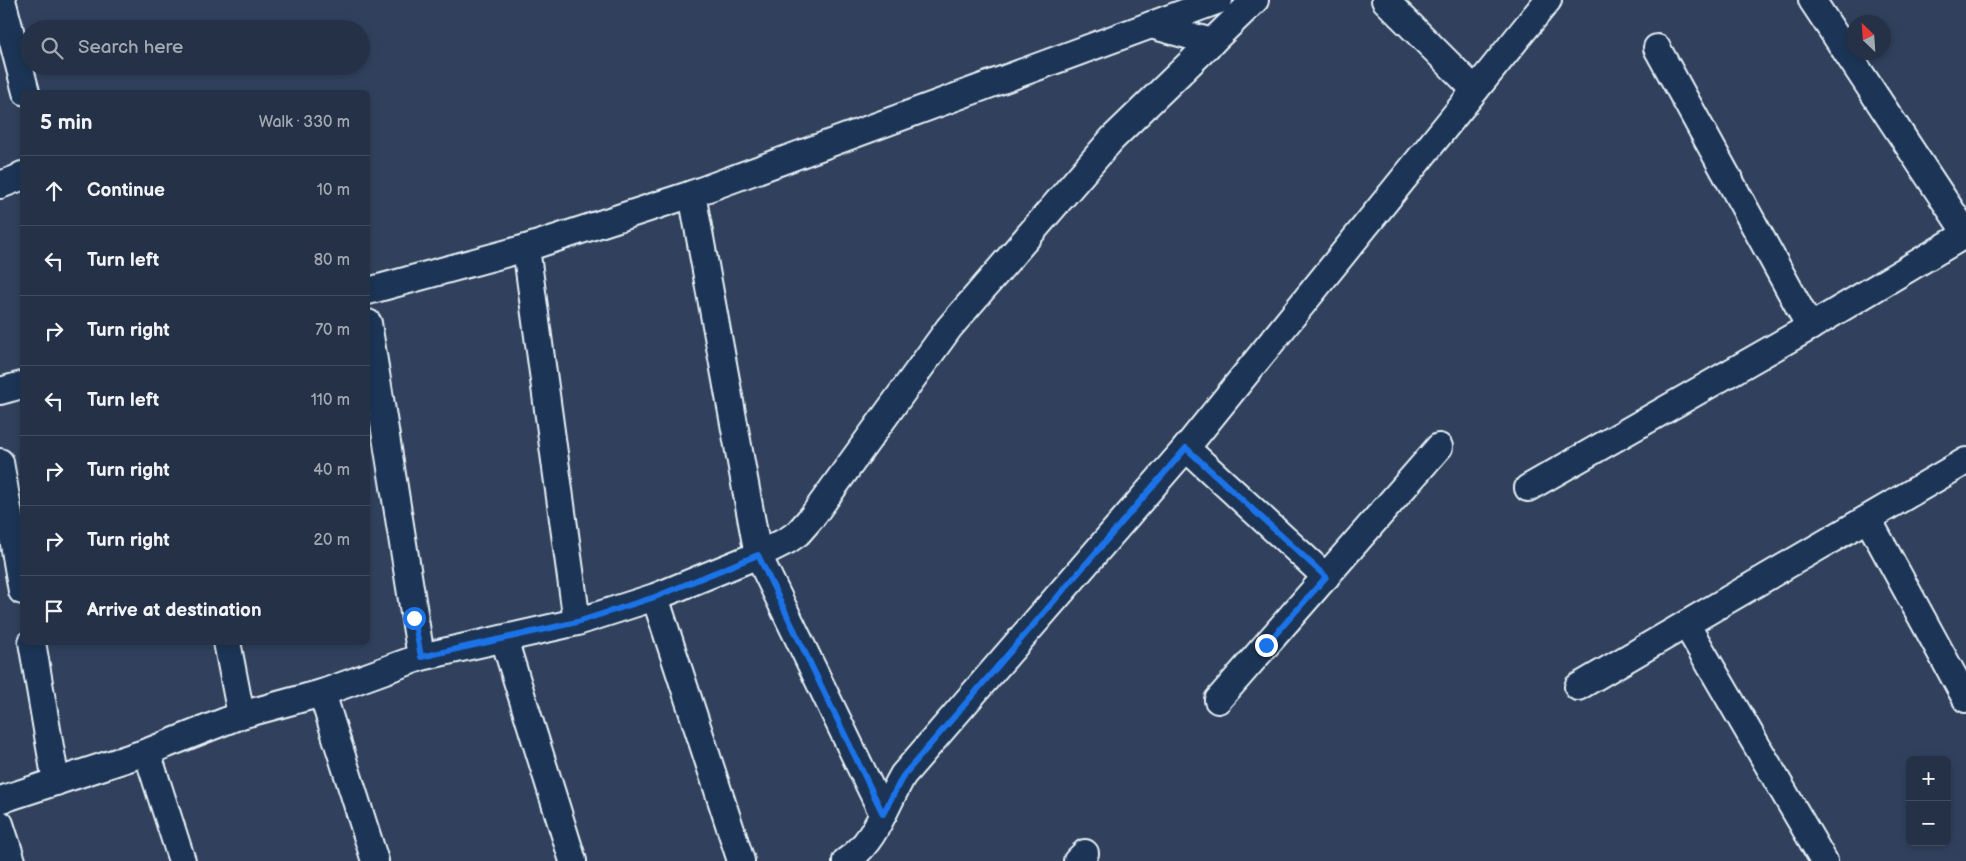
<!DOCTYPE html>
<meta charset="utf-8">
<style>
body{margin:0;font-family:"Balsamiq Sans",sans-serif;background:#2d394d;color:#f1f3f6}
.controls{position:absolute;right:15px;bottom:15px;display:grid;overflow:hidden;border-radius:8px;box-shadow:0 2px 8px #0003}
.controls button{width:45px;height:45px;display:grid;place-items:center;padding:0;border:0;border-bottom:1px solid #424c5f;background:#253146;color:#f1f3f6;font:25px sans-serif}
.compass{position:absolute;left:1846px;top:15px;width:45px;height:45px;border-radius:50%;background:#253146;box-shadow:0 2px 8px #0003;rotate:335deg}
.stop{position:absolute;width:15px;height:15px;margin:-11px;border:4px solid #1a73e8;border-radius:50%;background:#fff}
.stop.end{background:#1a73e8;border-color:#fff;box-shadow:0 1px 5px #0008}
.list{margin:0;padding:0;list-style:none}
h2{display:flex;justify-content:space-between;align-items:center;height:65px;margin:0;padding:0 20px;font-size:21px}
h2 small{font-size:16px;font-weight:400;color:#a3a9b3}
.list li{display:grid;grid-template-columns:32px 1fr auto;gap:15px;align-items:center;box-sizing:border-box;height:70px;padding:0 20px;border-top:1px solid #424c5f}
.list b{display:block;font-size:19px;white-space:nowrap}
.list em{font-size:16px;font-style:normal;color:#a3a9b3}
.icon{flex:none;width:28px;height:28px;fill:none;stroke:currentColor;stroke-width:2;stroke-linecap:round;stroke-linejoin:round}
.map{position:relative;flex:none;width:1966px;height:861px;overflow:hidden}
.search{position:absolute;background:#253146;box-shadow:0 2px 8px #0003;left:20px;top:20px;width:350px;height:55px;display:flex;align-items:center;gap:12px;box-sizing:border-box;padding:0 18px;border-radius:28px;color:#a3a9b3;font-size:19px}
.panel{position:absolute;background:#253146;box-shadow:0 2px 8px #0003;left:20px;top:90px;width:350px;height:555px;border-radius:8px}
.map>svg:first-child{display:block}
.lines{fill:none;stroke-linecap:round;stroke-linejoin:round}
.street-casing{stroke:#e8f1f8;stroke-width:30}
.street{stroke:#1d3557;stroke-width:26}
.route{stroke:#1a73e8;stroke-width:6}
</style>
<div class="map">
<svg width="1966" height="861" viewBox="0 0 1966 861">
<rect width="100%" height="100%" fill="#31415d"/>
<filter id="ink" filterUnits="userSpaceOnUse"><feTurbulence type="fractalNoise" baseFrequency=".02" numOctaves="2"/><feDisplacementMap in="SourceGraphic" scale="10" xChannelSelector="R" yChannelSelector="G"/><feConvolveMatrix kernelMatrix="1 2 1 2 8 2 1 2 1" color-interpolation-filters="sRGB"/></filter>
<g filter="url(#ink)">
<g class="lines">
<defs>
<g id="street">
<polyline points="2,0 26,92"/>
<polyline points="1385,0 1475,90"/>
<polyline points="1812,0 1966,233"/>
<polyline points="1151,25 1212,42"/>
<polyline points="1657,48 1810,327"/>
<polyline points="0,185 21,177 22,175"/>
<polyline points="692,194 758,555 883,814"/>
<polyline points="526,248 577,622"/>
<polyline points="368,291 526,248 692,194 1219,0"/>
<polyline points="368,323 421,657"/>
<polyline points="0,391 22,385"/>
<polyline points="1186,448 1326,577"/>
<polyline points="0,462 22,591"/>
<polyline points="1528,488 1810,327 1966,234"/>
<polyline points="1868,519 1966,699"/>
<polyline points="655,597 741,861"/>
<polyline points="1686,624 1824,861"/>
<polyline points="504,639 573,861"/>
<polyline points="32,642 56,782"/>
<polyline points="227,642 241,715"/>
<polyline points="1578,687 1966,461"/>
<polyline points="322,693 375,861"/>
<polyline points="1218,700 1439,447"/>
<polyline points="147,752 182,861"/>
<polyline points="0,800 147,752 241,715 322,693 421,657 577,622 655,597 758,555 788,540 798,533 812,517 949,328 1112,139 1255,0"/>
<polyline points="0,824 12,861"/>
<path d="M846 861C875 843 886 804 903 775L1186 448 1548 0"/>
<polyline points="1077,861 1085,853"/>
</g>
</defs>
<use href="#street" class="street-casing"/>
<use href="#street" class="street"/>
</g>
</g>
<g class="lines" filter="url(#ink)">
<polyline class="route" points="414,618 421,657 577,622 655,597 758,555 883,814 903,776 1186,448 1326,577 1266,645"/>
</g>
</svg>
<div class="controls">
<button>+</button>
<button>−</button>
</div>
<svg class="compass" viewBox="-18 -18 36 36"><path d="M0-13l5 13h-10z" fill="#e53935"/><path d="M0 13l5-13h-10z" fill="#a3a9b3"/></svg>
<div class="stop" style="left:414px;top:618px"></div>
<div class="stop end" style="left:1266px;top:645px"></div>
<div class="search"><svg class="icon" aria-label="search" viewBox="0 0 24 24"><circle cx="10" cy="10" r="6"/><path d="M15 15l6 6"/></svg>Search here</div>
<section class="panel">
<h2>5 min<small>Walk · 330 m</small></h2>
<ul class="list">
<li><svg class="icon" aria-label="ahead" viewBox="0 0 24 24"><path d="M12 20V5M6 11l6-6 6 6"/></svg><div><b>Continue</b></div><em>10 m</em></li>
<li><svg class="icon" aria-label="left" viewBox="0 0 24 24"><path d="M17 20v-9H6M10 6l-5 5 5 5"/></svg><div><b>Turn left</b></div><em>80 m</em></li>
<li><svg class="icon" aria-label="right" viewBox="0 0 24 24"><path d="M7 20v-9h11M14 6l5 5-5 5"/></svg><div><b>Turn right</b></div><em>70 m</em></li>
<li><svg class="icon" aria-label="left" viewBox="0 0 24 24"><path d="M17 20v-9H6M10 6l-5 5 5 5"/></svg><div><b>Turn left</b></div><em>110 m</em></li>
<li><svg class="icon" aria-label="right" viewBox="0 0 24 24"><path d="M7 20v-9h11M14 6l5 5-5 5"/></svg><div><b>Turn right</b></div><em>40 m</em></li>
<li><svg class="icon" aria-label="right" viewBox="0 0 24 24"><path d="M7 20v-9h11M14 6l5 5-5 5"/></svg><div><b>Turn right</b></div><em>20 m</em></li>
<li><svg class="icon" aria-label="arrive" viewBox="0 0 24 24"><path d="M6 21V4h12l-3 4 3 4H6"/></svg><div><b>Arrive at destination</b></div></li>
</ul>
</section>
</div>
